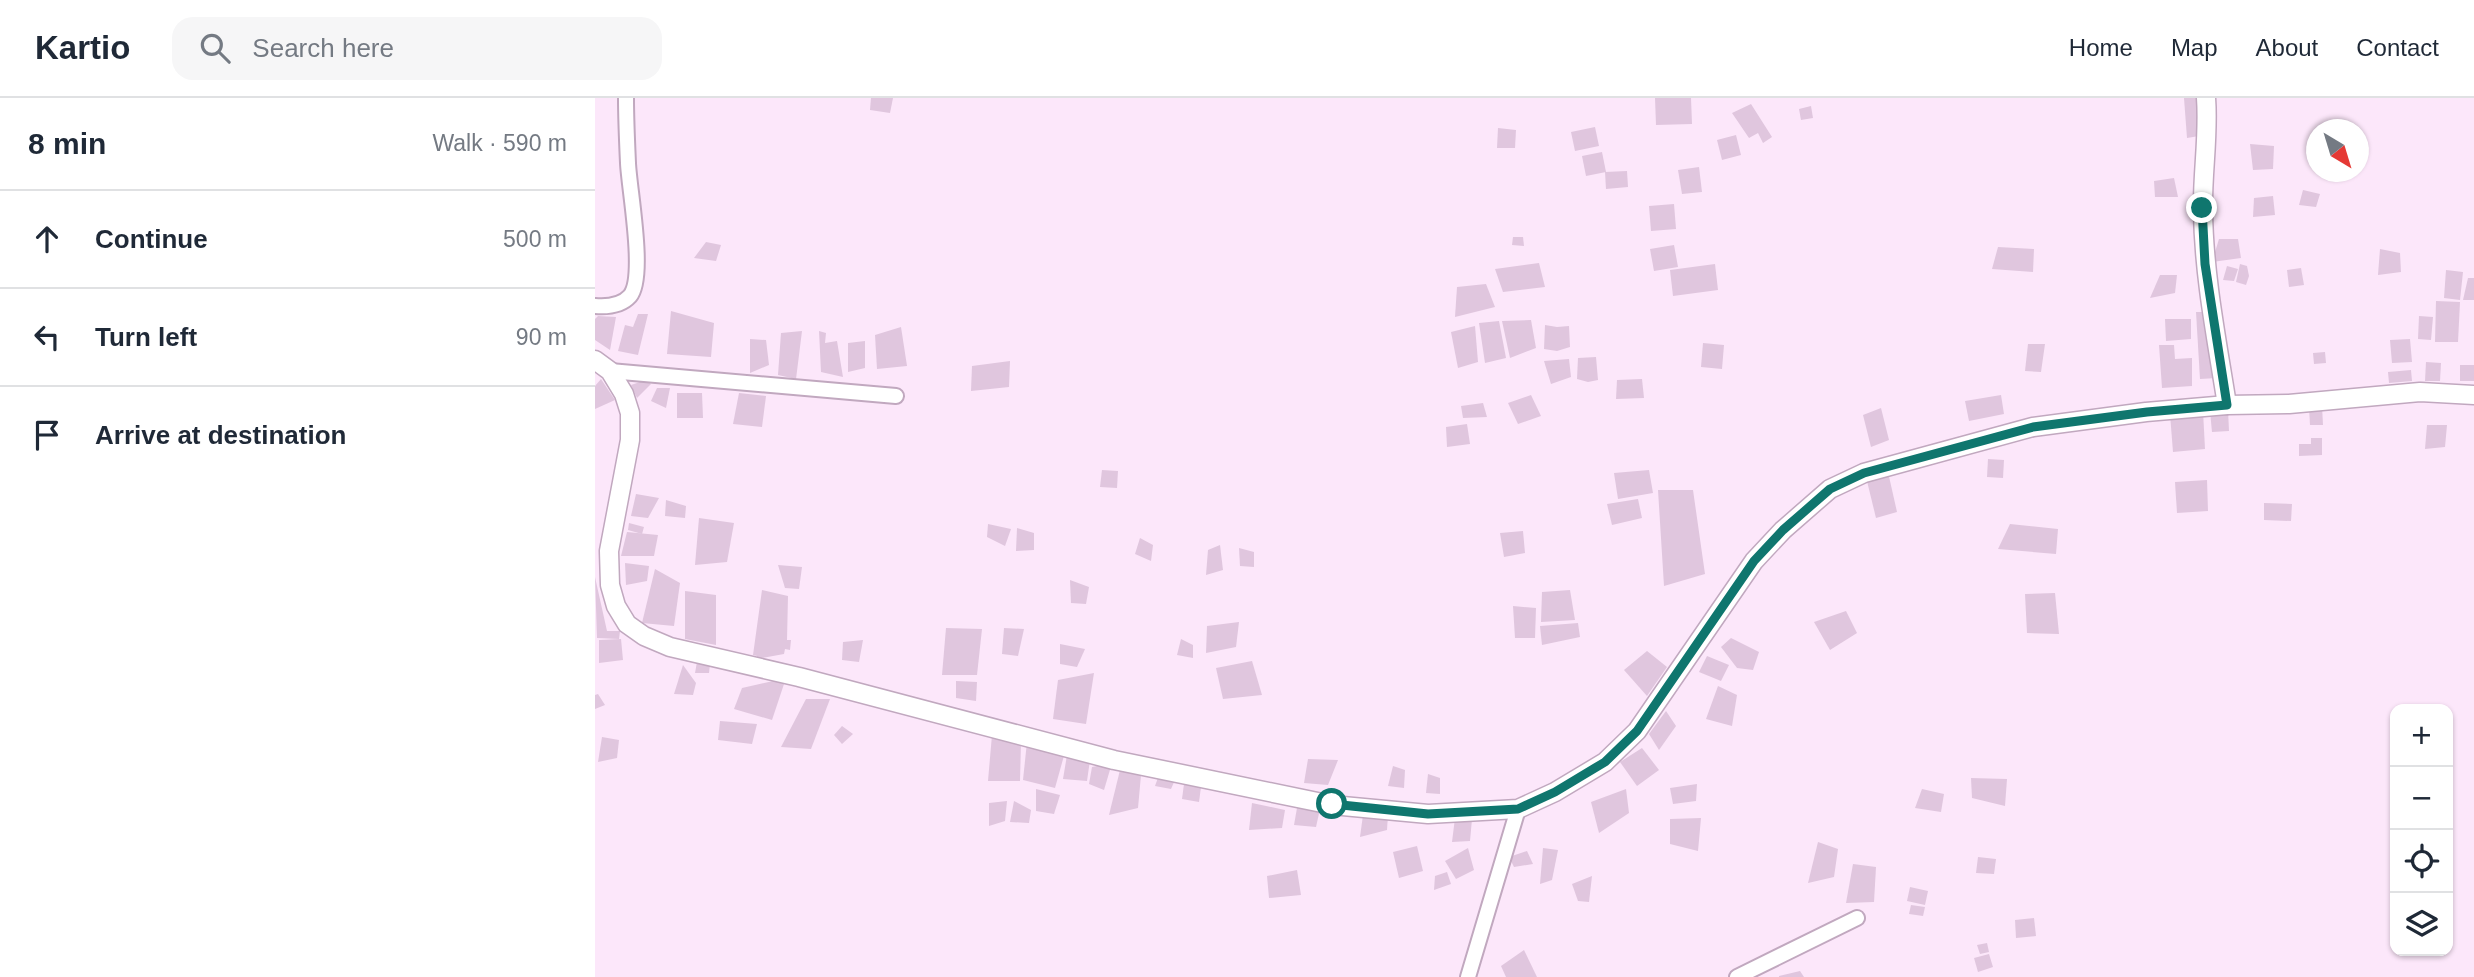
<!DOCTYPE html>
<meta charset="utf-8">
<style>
body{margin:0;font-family:Arial,sans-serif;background:#f6f6f7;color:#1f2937}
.controls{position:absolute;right:21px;bottom:21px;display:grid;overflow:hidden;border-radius:14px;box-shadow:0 2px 5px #0004}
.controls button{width:63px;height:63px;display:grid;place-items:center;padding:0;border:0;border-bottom:2px solid #e0e1e3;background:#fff;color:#1f2937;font:35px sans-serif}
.compass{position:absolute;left:1711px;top:21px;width:63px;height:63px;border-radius:50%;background:#fff;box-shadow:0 2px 5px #0004;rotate:142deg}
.stop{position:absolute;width:21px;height:21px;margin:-16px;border:5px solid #0f766e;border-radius:50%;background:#fff}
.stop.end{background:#0f766e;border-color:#fff;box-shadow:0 2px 7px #0008}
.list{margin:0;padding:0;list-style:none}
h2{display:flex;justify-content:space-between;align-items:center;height:91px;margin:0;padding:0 28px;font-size:30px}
h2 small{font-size:23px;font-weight:400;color:#747a83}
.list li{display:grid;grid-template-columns:46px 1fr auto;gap:21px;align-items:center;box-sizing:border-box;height:98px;padding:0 28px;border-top:2px solid #e0e1e3}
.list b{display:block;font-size:26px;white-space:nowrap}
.list em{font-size:23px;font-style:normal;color:#747a83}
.icon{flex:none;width:38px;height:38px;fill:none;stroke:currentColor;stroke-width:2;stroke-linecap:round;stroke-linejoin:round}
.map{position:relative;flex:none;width:1879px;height:879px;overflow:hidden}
header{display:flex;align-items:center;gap:42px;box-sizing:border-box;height:98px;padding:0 35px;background:#fff;border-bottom:2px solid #e0e1e3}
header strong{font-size:33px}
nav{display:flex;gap:38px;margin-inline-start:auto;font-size:24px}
.search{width:490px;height:63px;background:#f6f6f7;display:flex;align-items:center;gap:18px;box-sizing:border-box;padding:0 24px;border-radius:21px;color:#747a83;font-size:26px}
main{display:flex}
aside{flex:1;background:#fff}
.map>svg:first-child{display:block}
.building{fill:#e0c6de}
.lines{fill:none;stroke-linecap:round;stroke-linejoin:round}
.minor-casing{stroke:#c1a8bf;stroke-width:18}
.tertiary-casing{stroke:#c1a8bf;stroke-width:21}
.minor{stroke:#fff;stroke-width:14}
.tertiary{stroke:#fff;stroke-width:18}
.route{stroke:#0f766e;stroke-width:9}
</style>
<header>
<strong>Kartio</strong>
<div class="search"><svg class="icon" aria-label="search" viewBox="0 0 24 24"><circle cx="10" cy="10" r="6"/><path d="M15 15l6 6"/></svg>Search here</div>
<nav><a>Home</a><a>Map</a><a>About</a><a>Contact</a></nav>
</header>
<main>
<aside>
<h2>8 min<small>Walk · 590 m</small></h2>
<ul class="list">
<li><svg class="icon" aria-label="ahead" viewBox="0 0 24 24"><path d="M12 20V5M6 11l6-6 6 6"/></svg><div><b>Continue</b></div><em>500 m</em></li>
<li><svg class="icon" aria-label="left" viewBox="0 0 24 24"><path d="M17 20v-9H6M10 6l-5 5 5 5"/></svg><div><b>Turn left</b></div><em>90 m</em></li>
<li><svg class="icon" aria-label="arrive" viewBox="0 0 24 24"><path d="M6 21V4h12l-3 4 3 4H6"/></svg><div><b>Arrive at destination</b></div></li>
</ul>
</aside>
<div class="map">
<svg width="1879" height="879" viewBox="0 0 1879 879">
<rect width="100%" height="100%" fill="#fce7fa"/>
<g class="building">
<polygon points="276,0 298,0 295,15 275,12"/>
<polygon points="1060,0 1096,0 1097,26 1061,27"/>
<polygon points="1589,0 1605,0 1604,38 1592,40"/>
<polygon points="1156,6 1177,39 1168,45 1163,35 1154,40 1137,15"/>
<polygon points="1216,8 1218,20 1206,22 1204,11"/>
<polygon points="1000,29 1004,48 980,53 976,34"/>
<polygon points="903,30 921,32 920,50 902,50"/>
<polygon points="1141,37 1146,57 1127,62 1122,42"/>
<polygon points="1655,46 1679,48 1678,71 1658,72"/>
<polygon points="1007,54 1011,74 991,78 987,58"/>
<polygon points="1104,69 1107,94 1087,96 1083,72"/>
<polygon points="1032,73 1033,89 1011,91 1010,74"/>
<polygon points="1579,80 1583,99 1560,99 1559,83"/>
<polygon points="1708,92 1725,96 1721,109 1704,107"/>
<polygon points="1678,98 1680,117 1658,119 1659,100"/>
<polygon points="1079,106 1081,131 1056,133 1054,108"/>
<polygon points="918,139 928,139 929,148 917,147"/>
<polygon points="1624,141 1643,141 1646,160 1617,164"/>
<polygon points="111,144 126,147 121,163 99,160"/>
<polygon points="1079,147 1083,169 1059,173 1055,151"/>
<polygon points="1403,149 1439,151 1438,174 1397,171"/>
<polygon points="1785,151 1805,155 1806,174 1783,177"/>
<polygon points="944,165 950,189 908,194 900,171"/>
<polygon points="1120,166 1123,192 1078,198 1075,172"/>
<polygon points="1645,166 1652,168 1654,178 1651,187 1641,184"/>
<polygon points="1632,168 1643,171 1639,183 1628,182"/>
<polygon points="1706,170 1709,187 1694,189 1692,172"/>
<polygon points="1851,172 1868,174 1865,202 1849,200"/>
<polygon points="1565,177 1582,177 1580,195 1555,200"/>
<polygon points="1873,180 1879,180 1879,202 1868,202"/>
<polygon points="891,186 900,209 860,219 862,189"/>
<polygon points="1841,203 1865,204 1863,244 1840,244"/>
<polygon points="76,213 119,225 116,259 72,256"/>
<polygon points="1601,214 1610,214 1622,280 1605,281"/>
<polygon points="43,216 53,216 43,257 23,253 30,227 38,229"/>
<polygon points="3,218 21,219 15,252 0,242 0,221"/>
<polygon points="1824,218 1838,219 1836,242 1823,241"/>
<polygon points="1570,221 1596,221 1596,241 1571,243"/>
<polygon points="936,222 941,250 915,260 907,223"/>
<polygon points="904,223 911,260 890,265 884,225"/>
<polygon points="950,227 962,229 974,228 975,249 962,253 949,251"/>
<polygon points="880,228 883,264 863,270 856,234"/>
<polygon points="306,229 312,268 282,271 280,237"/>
<polygon points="207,233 201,281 183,277 186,235"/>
<polygon points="224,233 231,235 230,245 242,243 248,279 226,274"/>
<polygon points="155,241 171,242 174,267 155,275"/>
<polygon points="1815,241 1817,264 1797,265 1795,242"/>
<polygon points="270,243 270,270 253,274 253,245"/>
<polygon points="1108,245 1129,247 1127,271 1106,269"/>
<polygon points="1433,246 1450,246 1446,274 1430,273"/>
<polygon points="1564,247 1579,247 1580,261 1597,260 1597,288 1567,290"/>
<polygon points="1730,254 1731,265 1719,266 1718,255"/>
<polygon points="1001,259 1003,282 993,284 982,281 983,260"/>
<polygon points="974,261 976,279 956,286 949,263"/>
<polygon points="415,263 414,289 376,293 377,268"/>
<polygon points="1831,264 1846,265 1845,283 1830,283"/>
<rect x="1865" y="267" width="14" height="16"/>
<polygon points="1816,272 1817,283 1794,285 1793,274"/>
<polygon points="6,281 20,302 0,311 0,288"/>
<polygon points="1047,281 1049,300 1021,301 1022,282"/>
<polygon points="51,282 56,286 42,300 36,287"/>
<polygon points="62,290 75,290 71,310 56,303"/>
<polygon points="82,295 107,295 108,320 82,320"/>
<polygon points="144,295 171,298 167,329 138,326"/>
<polygon points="936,297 946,318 923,326 913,305"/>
<polygon points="1406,297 1409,316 1374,323 1370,303"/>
<polygon points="888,305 892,319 868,320 866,308"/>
<polygon points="1727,308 1728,327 1715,327 1714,309"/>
<polygon points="1286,310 1294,342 1276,349 1268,317"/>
<polygon points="1633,312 1634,333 1617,334 1615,313"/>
<polygon points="1608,313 1610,351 1578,354 1575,316"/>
<polygon points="872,326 875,346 852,349 851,329"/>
<polygon points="1832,327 1852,327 1850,349 1830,351"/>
<polygon points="1716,340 1727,340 1727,357 1704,358 1704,346 1716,346"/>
<polygon points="1393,361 1409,362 1408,380 1392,379"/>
<polygon points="507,372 523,373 522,390 505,389"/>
<polygon points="1054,372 1058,395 1023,401 1019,375"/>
<polygon points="1293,374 1302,414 1281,420 1271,379"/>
<polygon points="1612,382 1613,413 1582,415 1580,384"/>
<polygon points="1063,392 1098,392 1110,476 1069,488"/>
<polygon points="41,396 64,400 53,420 36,418"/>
<polygon points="1043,401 1047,420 1017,427 1012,406"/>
<polygon points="71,402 91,408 90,420 70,418"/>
<polygon points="1669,405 1697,406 1696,423 1669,422"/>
<polygon points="104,420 139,425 132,464 100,467"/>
<polygon points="34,425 49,429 47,436 33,432"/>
<polygon points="393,426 416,431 410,448 392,439"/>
<polygon points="1415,426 1463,431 1461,456 1403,451"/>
<polygon points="422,430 439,435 439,452 421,453"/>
<polygon points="928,433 930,455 909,459 905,435"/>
<polygon points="32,434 63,437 59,458 26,458"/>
<polygon points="545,440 558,447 556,463 540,456"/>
<polygon points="625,447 628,472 611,477 613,452"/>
<polygon points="644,450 659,454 659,469 645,468"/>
<polygon points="30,465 54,468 52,483 31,487"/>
<polygon points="183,467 207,469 204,491 190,490"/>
<polygon points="60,471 85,485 79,528 47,525"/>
<polygon points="0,479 12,533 25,533 24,541 2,540"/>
<polygon points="475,482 494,489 491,506 476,505"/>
<polygon points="167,492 193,498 192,542 196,542 195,552 190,551 189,556 161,561 162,558 158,557"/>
<polygon points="975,492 980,522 946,524 947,494"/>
<polygon points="90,493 121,497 121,547 90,541"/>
<polygon points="1460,495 1464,536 1432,535 1430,496"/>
<polygon points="918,508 941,510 940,540 920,540"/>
<polygon points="1251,513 1262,535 1235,552 1219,524"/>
<polygon points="644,524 641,549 611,555 612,528"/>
<polygon points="983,525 985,539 947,547 945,528"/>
<polygon points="351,530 387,531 382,577 347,577"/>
<polygon points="409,530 429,531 423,558 407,556"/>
<polygon points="1136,540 1164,554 1158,572 1142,570 1126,549"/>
<polygon points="26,541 28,562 4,565 4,542"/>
<polygon points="586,541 598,547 598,560 582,557"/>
<polygon points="268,542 264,564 247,562 248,544"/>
<polygon points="465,546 490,551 482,569 465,566"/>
<polygon points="1052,553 1072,569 1052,598 1029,572"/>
<polygon points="1112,558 1134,567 1126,583 1104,574"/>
<polygon points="657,563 667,597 628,601 621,570"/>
<polygon points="102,564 115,566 114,575 100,575"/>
<polygon points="88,567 101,585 98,597 79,596"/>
<polygon points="499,575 491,626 458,621 463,582"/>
<polygon points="191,580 177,622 139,611 147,590"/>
<polygon points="361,583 382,584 381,603 361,600"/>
<polygon points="1123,588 1142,597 1137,628 1111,621"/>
<polygon points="3,596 10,607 0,611 0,597"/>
<polygon points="211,601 235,601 216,651 186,649"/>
<polygon points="1071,613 1081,628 1064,652 1054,636"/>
<polygon points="125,623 162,626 157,646 123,642"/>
<polygon points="247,628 258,636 247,646 239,637"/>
<polygon points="397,637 426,643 425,683 393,683"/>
<polygon points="7,639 24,642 22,660 3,664"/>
<polygon points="432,644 470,654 460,690 428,682"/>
<polygon points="1047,650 1064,672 1042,688 1025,664"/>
<polygon points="472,657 495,662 492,683 468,681"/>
<polygon points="713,661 743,662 733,687 709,685"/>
<polygon points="517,665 509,692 494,686 497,669"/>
<polygon points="798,668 810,672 809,690 793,688"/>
<polygon points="525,672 546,677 543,710 514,717"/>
<polygon points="565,674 580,682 576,691 560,688"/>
<polygon points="833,676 845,680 845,696 831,695"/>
<polygon points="1376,680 1412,681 1410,708 1377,700"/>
<polygon points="589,686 606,689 604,704 587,701"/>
<polygon points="1102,686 1101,703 1078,706 1075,690"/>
<polygon points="441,691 465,697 459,716 441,713"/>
<polygon points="1031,691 1034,715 1004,735 996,704"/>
<polygon points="1327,691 1349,696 1346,714 1320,710"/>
<polygon points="412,703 410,723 394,728 394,705"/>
<polygon points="419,703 436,712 434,725 415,724"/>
<polygon points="657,705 690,712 687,730 654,732"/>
<polygon points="702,710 725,711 721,729 699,727"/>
<polygon points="768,717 793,717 792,732 765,739"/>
<polygon points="860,720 877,721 875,743 857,744"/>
<polygon points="1106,720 1103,753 1075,746 1075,721"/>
<polygon points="1223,744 1243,751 1239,779 1213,785"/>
<polygon points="822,748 828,773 804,780 798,754"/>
<polygon points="873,750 879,772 861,781 850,763"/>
<polygon points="948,750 963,752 957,782 945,786"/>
<polygon points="932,753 938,766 919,769 914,759"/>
<polygon points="1383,759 1401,761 1399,776 1381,775"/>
<polygon points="1258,766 1281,769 1279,804 1251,805"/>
<polygon points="702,772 706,797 674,800 672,778"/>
<polygon points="852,774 856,786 839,792 840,778"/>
<polygon points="997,778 994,804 983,803 977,786"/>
<polygon points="1315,789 1333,793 1330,807 1312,803"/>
<polygon points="1316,807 1330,809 1328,818 1314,816"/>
<polygon points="1439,820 1441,838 1421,840 1420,822"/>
<polygon points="1392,845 1394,854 1385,856 1382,847"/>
<polygon points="929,852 942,879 911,879 906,868"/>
<polygon points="1394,856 1398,869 1383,874 1379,860"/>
<polygon points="1205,873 1209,879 1184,879 1184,878"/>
</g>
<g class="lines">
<defs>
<g id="minor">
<path d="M0 208C13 209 26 208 35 198 51 179 34 91 33 65 32 43 31 22 31 0"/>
<polyline points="15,273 301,298"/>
<polyline points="873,879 923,711"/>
<polyline points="1142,879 1262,820"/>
</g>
<g id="tertiary">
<path d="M1611 0C1614 38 1607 76 1608 114 1609 179 1622 243 1632 307"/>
<polyline points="0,262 15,273 29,296 35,315 35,342 14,453 15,487 21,508 32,526 49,538 75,549 204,579 519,662 737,707 833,716 923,711 960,694 1010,664 1042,633 1159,463 1188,432 1235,391 1269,375 1438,329 1551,314 1632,307 1694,306 1825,294 1879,297"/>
</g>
</defs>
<use href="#minor" class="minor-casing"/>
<use href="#tertiary" class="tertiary-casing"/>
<use href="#minor" class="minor"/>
<use href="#tertiary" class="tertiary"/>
</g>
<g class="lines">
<polyline class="route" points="737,706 833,716 923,711 960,694 1010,664 1042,633 1159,463 1188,432 1235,391 1269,375 1438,329 1552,314 1632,307 1610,166 1607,110"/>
</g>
</svg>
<div class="controls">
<button>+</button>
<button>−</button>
<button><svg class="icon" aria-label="locate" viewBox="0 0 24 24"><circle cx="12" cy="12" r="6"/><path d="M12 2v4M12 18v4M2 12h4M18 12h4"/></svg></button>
<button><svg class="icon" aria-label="layers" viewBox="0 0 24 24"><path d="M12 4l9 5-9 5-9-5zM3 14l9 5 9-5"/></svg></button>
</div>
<svg class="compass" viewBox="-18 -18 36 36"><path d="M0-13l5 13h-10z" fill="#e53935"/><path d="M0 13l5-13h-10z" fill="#747a83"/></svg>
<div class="stop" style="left:737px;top:706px"></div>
<div class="stop end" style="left:1607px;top:110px"></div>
</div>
</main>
